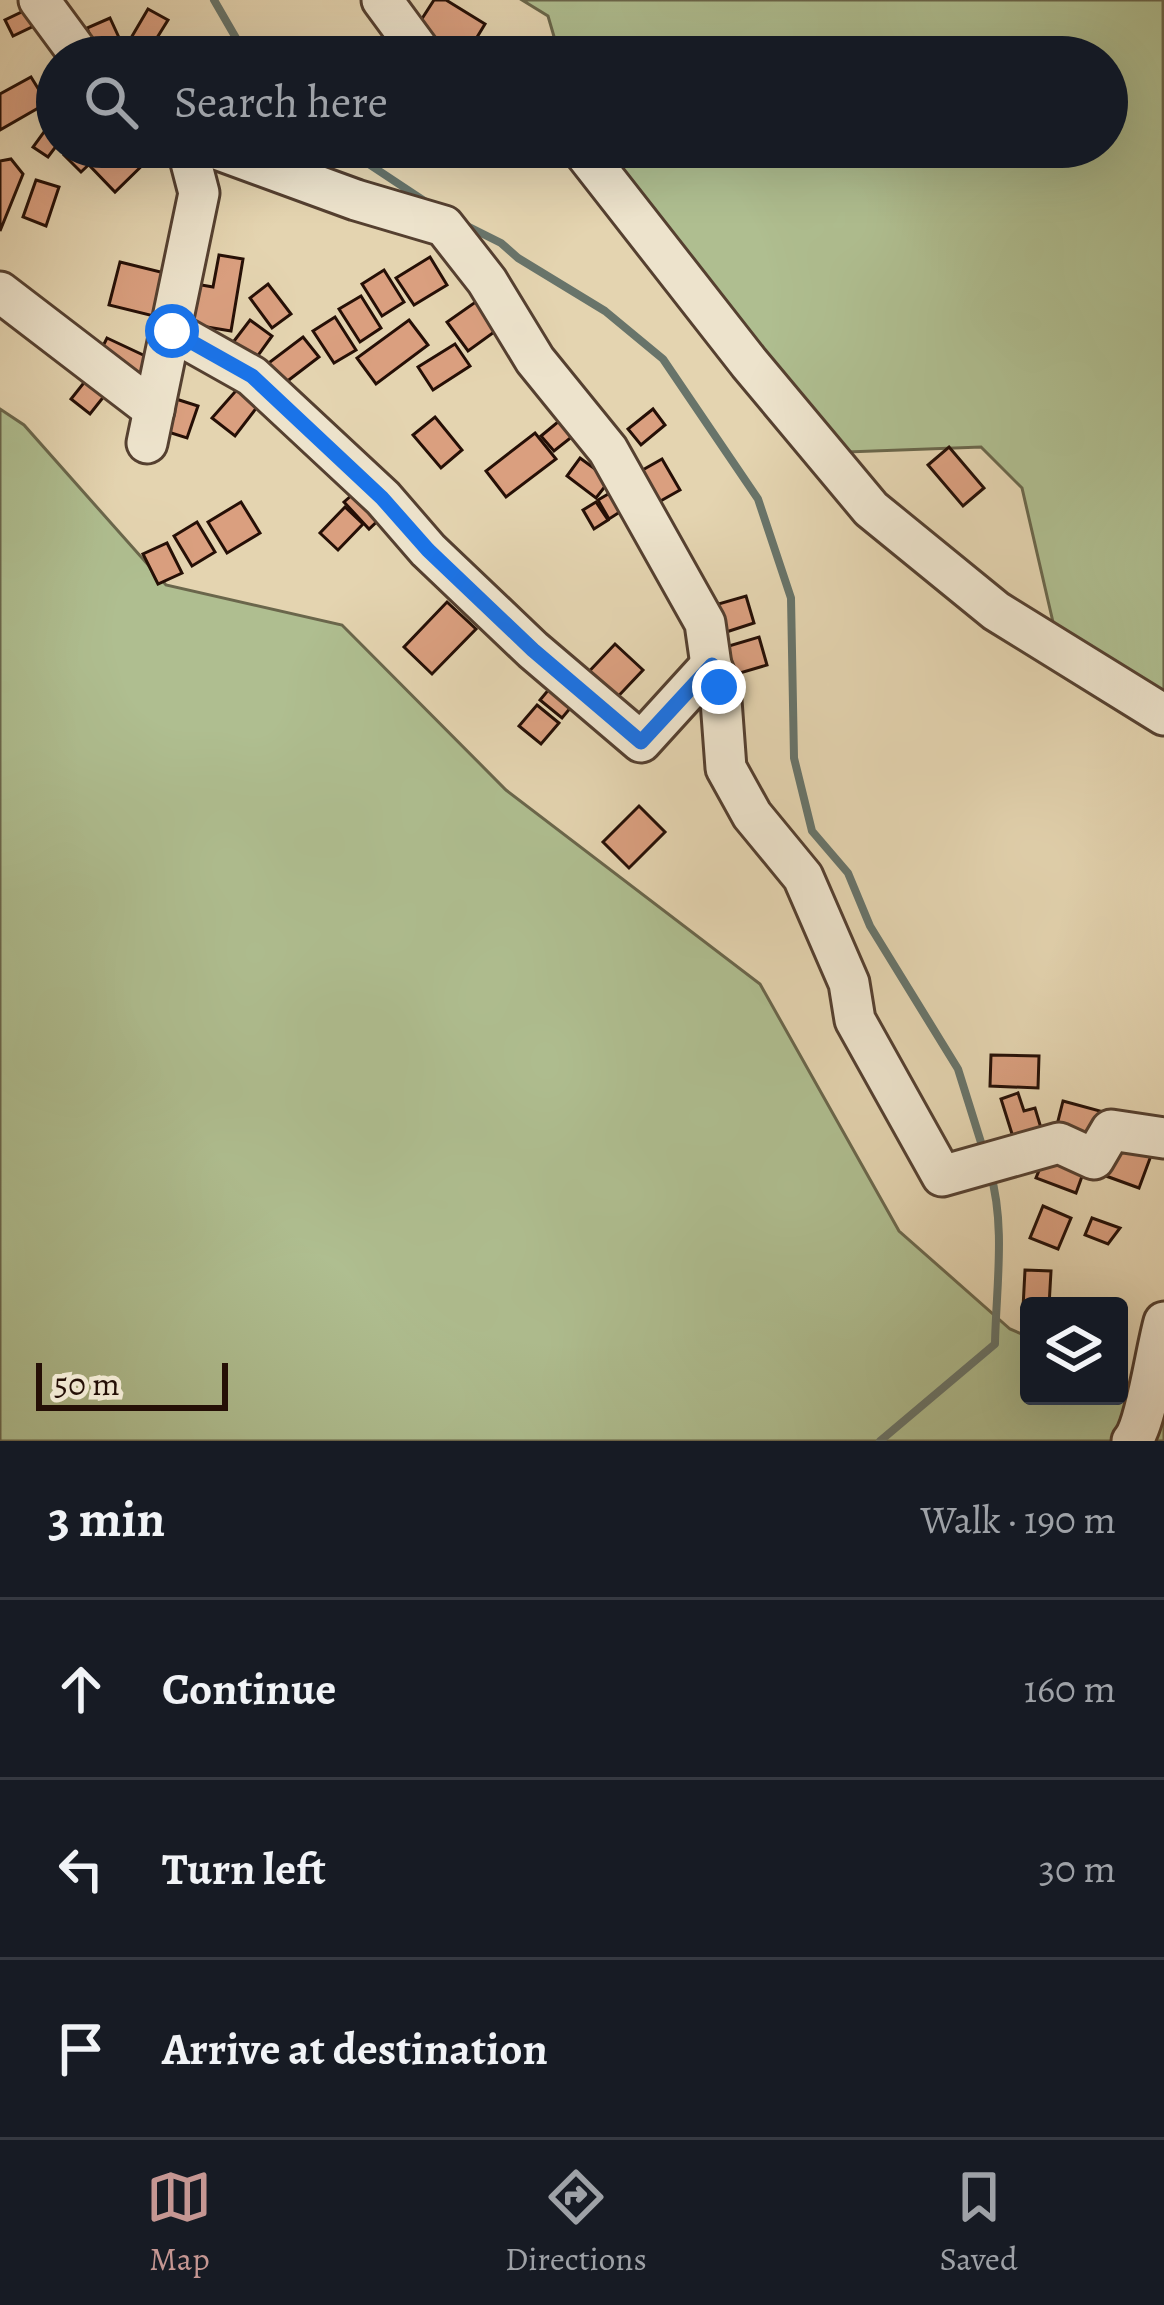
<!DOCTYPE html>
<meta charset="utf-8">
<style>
body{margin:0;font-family:Alegreya,serif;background:#242831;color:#f1f3f6}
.controls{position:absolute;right:36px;bottom:36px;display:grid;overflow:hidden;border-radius:12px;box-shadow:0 12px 48px #0002}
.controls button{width:108px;height:108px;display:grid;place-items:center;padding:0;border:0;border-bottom:3px solid #363941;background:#171b24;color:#f1f3f6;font:60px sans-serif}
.scale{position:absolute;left:36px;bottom:30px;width:192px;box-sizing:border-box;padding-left:12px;border:6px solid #250f06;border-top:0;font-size:33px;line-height:42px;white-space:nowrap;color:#250f06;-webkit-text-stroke:9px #ede3cc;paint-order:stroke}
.stop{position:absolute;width:36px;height:36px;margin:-27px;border:9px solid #1a73e8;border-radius:50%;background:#fff}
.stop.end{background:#1a73e8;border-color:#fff;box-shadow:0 3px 12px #0008}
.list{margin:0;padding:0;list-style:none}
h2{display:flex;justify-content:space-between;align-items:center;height:156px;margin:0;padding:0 48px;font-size:51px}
h2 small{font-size:39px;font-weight:400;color:#9ea1a6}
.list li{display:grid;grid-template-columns:78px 1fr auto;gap:36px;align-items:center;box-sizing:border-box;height:180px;padding:0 48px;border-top:3px solid #363941}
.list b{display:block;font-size:45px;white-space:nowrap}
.list em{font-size:39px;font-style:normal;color:#9ea1a6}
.icon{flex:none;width:66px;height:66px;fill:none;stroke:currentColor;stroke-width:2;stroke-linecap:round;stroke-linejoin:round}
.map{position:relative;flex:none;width:1164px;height:1441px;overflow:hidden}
.search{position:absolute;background:#171b24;box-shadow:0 12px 48px #0002;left:36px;right:36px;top:36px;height:132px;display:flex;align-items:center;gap:30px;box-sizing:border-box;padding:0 42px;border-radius:66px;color:#9ea1a6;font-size:45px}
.sheet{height:696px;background:#171b24}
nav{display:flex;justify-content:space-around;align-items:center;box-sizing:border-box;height:168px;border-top:3px solid #363941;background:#171b24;font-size:33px;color:#9ea1a6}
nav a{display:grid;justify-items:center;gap:6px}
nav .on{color:#c59692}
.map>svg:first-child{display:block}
.green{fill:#afbe90;stroke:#6a664b;stroke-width:3}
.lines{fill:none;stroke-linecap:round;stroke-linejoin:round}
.stream{stroke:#68746a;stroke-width:8}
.building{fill:#da9f7f;stroke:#250f06;stroke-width:3}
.minor-casing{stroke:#554030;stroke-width:45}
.minor{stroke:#ede3cc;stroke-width:39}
.route{stroke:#1a73e8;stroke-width:15}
</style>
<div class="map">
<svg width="1164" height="1441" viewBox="0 0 1164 1441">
<rect width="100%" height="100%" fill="#e4d4b0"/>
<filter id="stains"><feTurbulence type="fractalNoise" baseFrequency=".00167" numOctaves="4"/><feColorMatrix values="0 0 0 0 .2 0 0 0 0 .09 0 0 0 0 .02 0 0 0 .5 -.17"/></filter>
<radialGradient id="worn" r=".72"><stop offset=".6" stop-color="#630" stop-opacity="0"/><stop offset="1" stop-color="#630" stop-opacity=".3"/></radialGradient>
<g class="green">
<polygon points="522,0 1163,0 1164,723 1062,661 1022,488 981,447 820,453 594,147 1107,147 1107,57 560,57 548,16"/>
<polygon points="0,409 24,425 166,585 342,625 506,790 760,984 899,1231 1010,1329 1029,1337 1029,1396 1119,1394 1138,1408 1164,1381 1164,1441 0,1441"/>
</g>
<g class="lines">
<g class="stream">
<polyline points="214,0 247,57"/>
<polyline points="343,147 429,204"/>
<polyline points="463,224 501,243 518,258 605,311 663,359 758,499 791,598 794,758 812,831 848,873 870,926 958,1069 984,1152"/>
<path d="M880 1441 995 1344C996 1289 1006 1225 990 1172"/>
</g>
</g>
<g class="building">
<polygon points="434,0 446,0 485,24 465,57 416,28"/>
<polygon points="30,8 38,24 13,36 5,20"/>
<polygon points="148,9 168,20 150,49 131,38"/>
<polygon points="110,18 121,42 97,52 87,28"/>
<polygon points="57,75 57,104 55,105 43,84"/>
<polygon points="31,77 47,103 0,130 0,94"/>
<polygon points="57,114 57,145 48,157 33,147"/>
<polygon points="72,147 91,147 99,155 81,172 64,155"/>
<polygon points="107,147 154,147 158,150 115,192 89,165"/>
<polygon points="11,159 23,174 0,231 0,161"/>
<polygon points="36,180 59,187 46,226 23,217"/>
<polygon points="219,255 243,259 231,331 183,323 190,283 213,287"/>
<polygon points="430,257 447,285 414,305 396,278"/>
<polygon points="120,262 181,277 170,320 109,305"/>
<polygon points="384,270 404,302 382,316 362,284"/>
<polygon points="268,284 291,314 272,328 250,298"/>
<polygon points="361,296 381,328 360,342 339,309"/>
<polygon points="477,301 497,330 468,351 447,322"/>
<polygon points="335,317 356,350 334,363 313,331"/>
<polygon points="250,320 272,336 254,361 231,345"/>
<polygon points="409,320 428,345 376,384 357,358"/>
<polygon points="303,337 319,357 277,389 262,368"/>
<polygon points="107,338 158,362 146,389 94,364"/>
<polygon points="455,344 470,366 433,390 418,367"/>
<polygon points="90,375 109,390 90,414 71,399"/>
<polygon points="241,385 261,402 235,436 212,418"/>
<polygon points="176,399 198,406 187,438 165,431"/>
<polygon points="653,409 665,425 641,445 628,429"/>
<polygon points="565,416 578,432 554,451 541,436"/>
<polygon points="435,417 462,450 441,468 413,435"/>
<polygon points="535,433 556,459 506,497 486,471"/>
<polygon points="949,447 984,488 963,506 928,465"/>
<polygon points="580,458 610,480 596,498 567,476"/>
<polygon points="662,459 680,490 657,503 639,472"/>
<polygon points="361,487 385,514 369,529 344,502"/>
<polygon points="615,490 626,508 609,519 598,500"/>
<polygon points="241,502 260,533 227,553 208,522"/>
<polygon points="596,502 608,520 594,529 583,510"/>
<polygon points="345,507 363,524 338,550 320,533"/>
<polygon points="197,522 215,552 192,566 174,536"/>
<polygon points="167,543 182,573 158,584 143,554"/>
<polygon points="746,596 754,623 717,635 708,607"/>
<polygon points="447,602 476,629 432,674 404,647"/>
<polygon points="759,637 767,665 730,676 722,648"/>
<polygon points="615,644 643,670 609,706 581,680"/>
<polygon points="555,682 577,700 562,718 540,700"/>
<polygon points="537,705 559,723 541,744 519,726"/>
<polygon points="639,806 665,832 629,868 603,842"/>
<polygon points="991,1055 1039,1056 1038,1088 990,1086"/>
<polygon points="1018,1093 1024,1111 1035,1108 1041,1128 1013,1137 1001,1099"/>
<polygon points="1063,1101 1100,1111 1093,1138 1056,1129"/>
<polygon points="1120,1141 1152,1153 1139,1188 1106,1176"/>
<polygon points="1046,1153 1085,1168 1076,1193 1036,1178"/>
<polygon points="1043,1206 1071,1218 1058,1249 1030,1238"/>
<polygon points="1092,1218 1120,1228 1108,1244 1085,1235"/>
<polygon points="1025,1270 1051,1271 1049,1306 1023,1308"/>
</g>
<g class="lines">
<defs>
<g id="minor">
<polyline points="39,0 81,57"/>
<polyline points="382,0 424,57"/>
<polyline points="211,147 356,200 444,226 487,281 535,360 608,450 705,623 711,665 720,687 726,768 752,815 803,877 849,983 855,1020 942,1176 1059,1143 1094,1159 1111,1130 1164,1138"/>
<polyline points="580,147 749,363 871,509 996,611 1164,715"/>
<polyline points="0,292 154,410"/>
<polyline points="172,331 252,376 383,498 428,550 533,650 641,742 711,665"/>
<polyline points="147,443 199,193 187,147"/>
<path d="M1132 1441C1146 1425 1156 1350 1164 1322"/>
</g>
</defs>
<use href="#minor" class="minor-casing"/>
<use href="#minor" class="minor"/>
</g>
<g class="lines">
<polyline class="route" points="172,331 252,376 382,498 428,550 533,650 641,742 712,665 719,687"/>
</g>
<rect width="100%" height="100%" filter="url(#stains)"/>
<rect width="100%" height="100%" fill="url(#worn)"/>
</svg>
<div class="controls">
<button><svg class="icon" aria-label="layers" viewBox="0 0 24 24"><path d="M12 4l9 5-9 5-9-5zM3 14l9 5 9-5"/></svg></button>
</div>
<div class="scale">50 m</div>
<div class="stop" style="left:172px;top:331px"></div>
<div class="stop end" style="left:719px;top:687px"></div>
<div class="search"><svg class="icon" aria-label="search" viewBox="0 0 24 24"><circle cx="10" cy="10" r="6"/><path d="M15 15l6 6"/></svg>Search here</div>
</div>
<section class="sheet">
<h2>3 min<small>Walk · 190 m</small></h2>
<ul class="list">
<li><svg class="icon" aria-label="ahead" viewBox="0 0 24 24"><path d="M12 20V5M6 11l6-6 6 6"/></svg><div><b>Continue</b></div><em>160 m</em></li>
<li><svg class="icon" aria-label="left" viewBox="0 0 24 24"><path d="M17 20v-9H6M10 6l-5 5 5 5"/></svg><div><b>Turn left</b></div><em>30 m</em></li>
<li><svg class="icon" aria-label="arrive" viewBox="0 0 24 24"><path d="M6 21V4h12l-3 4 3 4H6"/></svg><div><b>Arrive at destination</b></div></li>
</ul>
</section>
<nav>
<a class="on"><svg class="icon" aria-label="map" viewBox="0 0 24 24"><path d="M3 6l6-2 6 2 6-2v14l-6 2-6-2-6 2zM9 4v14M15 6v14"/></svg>Map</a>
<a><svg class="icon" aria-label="directions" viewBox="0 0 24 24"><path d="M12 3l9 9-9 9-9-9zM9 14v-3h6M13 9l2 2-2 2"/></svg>Directions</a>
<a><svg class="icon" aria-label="saved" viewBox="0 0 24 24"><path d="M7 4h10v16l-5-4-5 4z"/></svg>Saved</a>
</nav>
